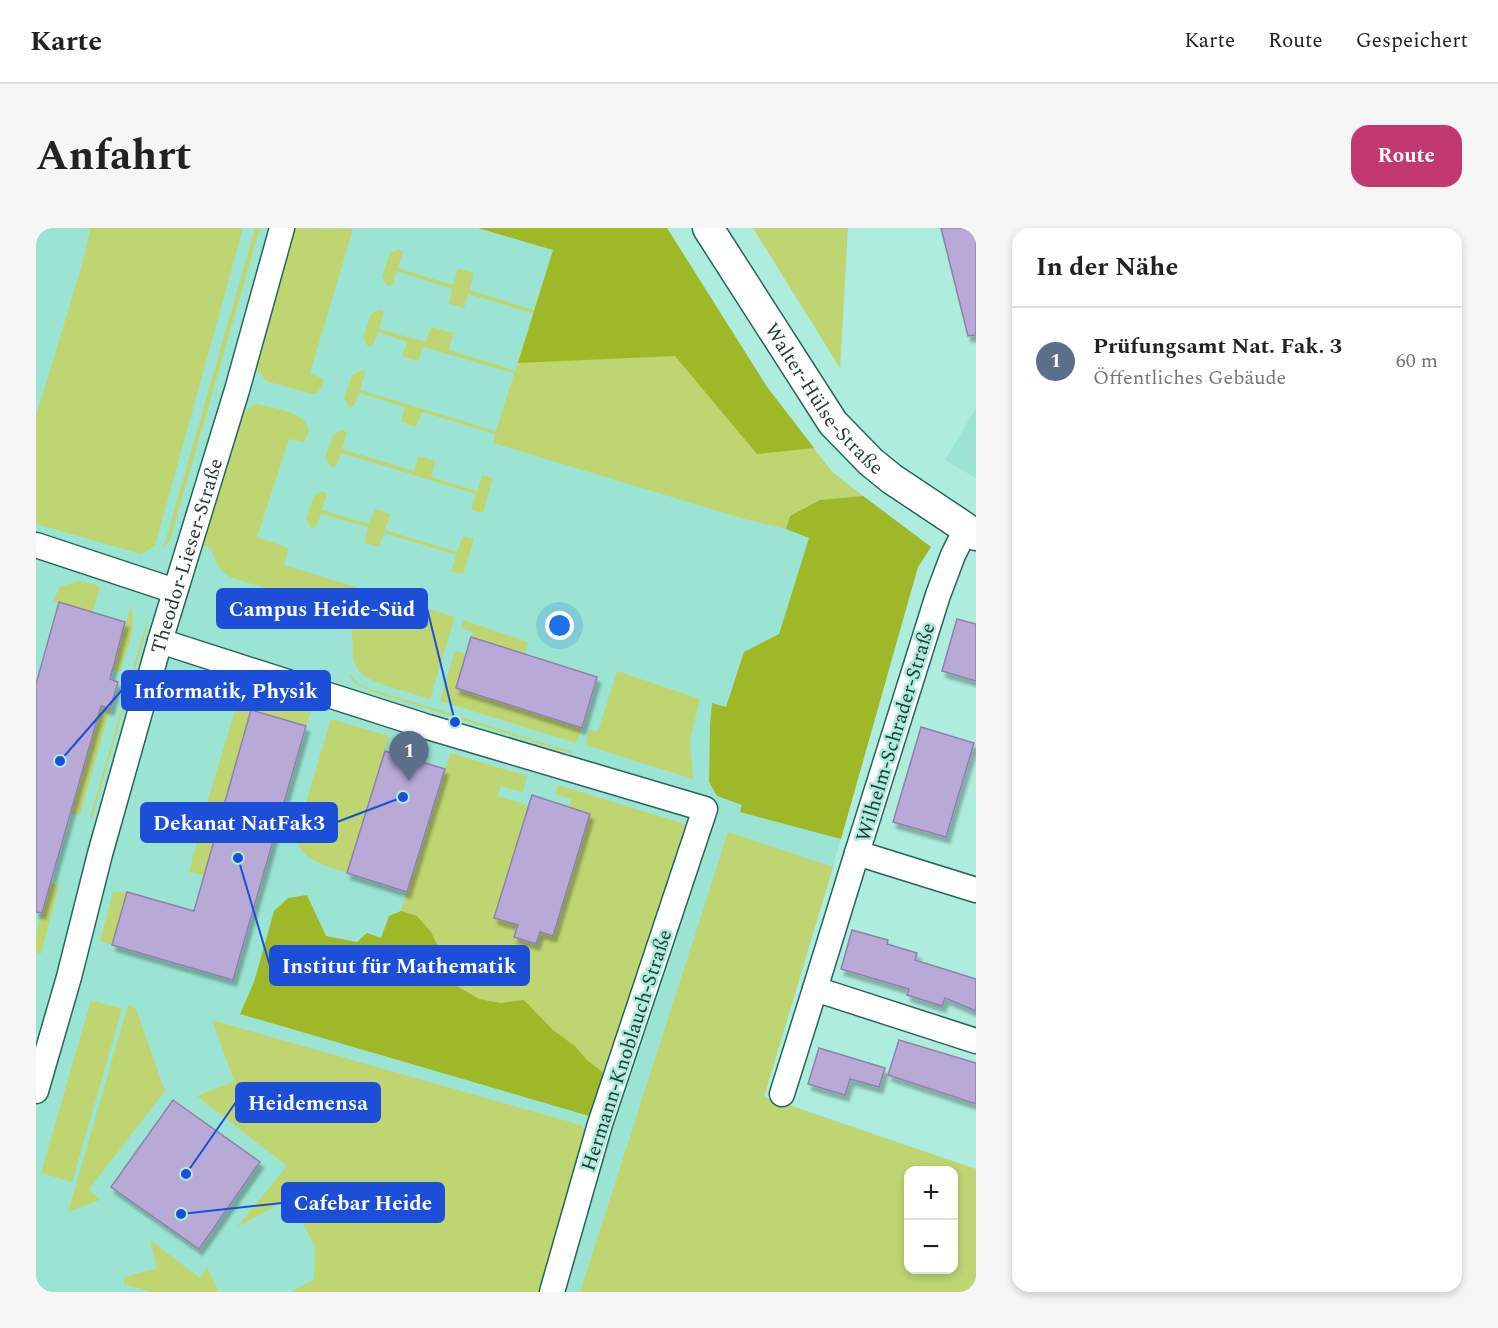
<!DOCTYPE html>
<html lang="de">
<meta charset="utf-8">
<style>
body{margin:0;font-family:Spectral,serif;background:#f6f6f6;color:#222}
.controls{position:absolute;right:18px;bottom:18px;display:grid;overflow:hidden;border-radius:12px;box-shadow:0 3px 9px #0003}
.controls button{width:54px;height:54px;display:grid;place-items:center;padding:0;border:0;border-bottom:2px solid #e0e0e0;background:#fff;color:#222;font:30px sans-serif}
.you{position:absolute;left:524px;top:398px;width:21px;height:21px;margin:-15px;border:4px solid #fff;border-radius:50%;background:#1a73e8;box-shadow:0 0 0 9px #1a73e833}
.badge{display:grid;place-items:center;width:39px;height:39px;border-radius:50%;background:#c23871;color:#fff;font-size:20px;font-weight:700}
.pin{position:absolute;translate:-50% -50px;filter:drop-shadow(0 2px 3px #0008)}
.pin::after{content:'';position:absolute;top:32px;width:21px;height:18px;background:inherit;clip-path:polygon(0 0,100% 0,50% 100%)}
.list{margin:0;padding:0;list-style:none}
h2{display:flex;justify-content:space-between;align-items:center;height:78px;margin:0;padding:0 24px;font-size:26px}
h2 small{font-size:20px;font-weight:400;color:#767676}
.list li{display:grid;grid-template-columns:39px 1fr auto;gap:18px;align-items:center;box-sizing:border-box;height:108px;padding:0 24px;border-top:2px solid #e0e0e0}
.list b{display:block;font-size:22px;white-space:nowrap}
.list p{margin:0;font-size:20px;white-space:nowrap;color:#767676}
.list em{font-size:20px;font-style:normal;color:#767676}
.map{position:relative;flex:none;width:940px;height:1064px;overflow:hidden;border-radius:18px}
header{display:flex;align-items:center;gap:36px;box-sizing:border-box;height:84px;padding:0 30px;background:#fff;border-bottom:2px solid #e0e0e0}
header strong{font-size:28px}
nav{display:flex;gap:33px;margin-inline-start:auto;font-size:21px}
.intro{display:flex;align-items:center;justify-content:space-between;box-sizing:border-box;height:144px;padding:0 36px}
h1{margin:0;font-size:42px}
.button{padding:15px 27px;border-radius:18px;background:#c23871;color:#fff;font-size:21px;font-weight:700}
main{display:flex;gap:36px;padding:0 36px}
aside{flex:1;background:#fff;border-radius:18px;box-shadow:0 3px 9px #0003}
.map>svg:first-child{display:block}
.built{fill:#9be4d4;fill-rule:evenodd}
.green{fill:#bfd572;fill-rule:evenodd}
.forest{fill:#9fb827}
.building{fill:#b8a9d7;stroke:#8f81ac;stroke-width:1.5;filter:url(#shadow)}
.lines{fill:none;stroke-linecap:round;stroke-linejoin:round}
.minor-casing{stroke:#276559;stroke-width:27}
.tertiary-casing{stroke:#276559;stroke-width:33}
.minor{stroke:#fff;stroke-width:24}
.tertiary{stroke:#fff;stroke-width:30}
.labels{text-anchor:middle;stroke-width:5;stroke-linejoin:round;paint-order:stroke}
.street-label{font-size:20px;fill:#243d38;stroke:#aeecde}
.leader{fill:none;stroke:#1d4ed8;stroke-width:2}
.callout-dot{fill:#1d4ed8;stroke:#aeecde;stroke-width:2}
.callout{fill:#1d4ed8;stroke:#1d4ed8;stroke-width:2}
.callout-label{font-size:21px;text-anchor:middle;font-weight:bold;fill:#fff}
</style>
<header>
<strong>Karte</strong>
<nav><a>Karte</a><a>Route</a><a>Gespeichert</a></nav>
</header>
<div class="intro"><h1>Anfahrt</h1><a class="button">Route</a></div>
<main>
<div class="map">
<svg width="940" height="1064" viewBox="0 0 940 1064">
<defs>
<filter id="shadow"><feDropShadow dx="3.5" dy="6" stdDeviation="1.5" flood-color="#0004"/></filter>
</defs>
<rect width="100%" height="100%" fill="#aeecde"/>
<g class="built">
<path d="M0 0H631L731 159 796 244 895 319 882 339 871 376 797 639 728 868 940 941V1064H0ZM872 942H918V1042H872Z"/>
<polygon points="940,180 940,250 909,232"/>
</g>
<g class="green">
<polygon points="49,0 207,0 119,318 105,326 0,296 0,188 46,37 54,2"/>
<polygon points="219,0 224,0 134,312 127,321"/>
<polygon points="257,0 317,1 274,145 287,151 287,157 281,165 276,166 230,153 222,143 219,131"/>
<polygon points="442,0 631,0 731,159 796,244 827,268 784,272 754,288 750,301 705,290 457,215 459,206 386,184 380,199 365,194 369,179 323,165 318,178 313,179 308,170 316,147 324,143 328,143 329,145 324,162 460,203 517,22"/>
<polygon points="717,0 812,0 804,140"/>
<polygon points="362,21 367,24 362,40 417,57 422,41 438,45 434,62 498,82 497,85 432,66 428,80 413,76 416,61 361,43 356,57 351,58 346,49 354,25"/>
<polygon points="343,82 348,84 343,101 390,114 395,99 417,105 413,122 478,142 477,145 387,119 382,133 366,128 371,114 342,104 337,117 332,119 327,109 335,86"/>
<path d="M222 176C239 181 270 183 273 203L268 214 253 211 221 309 253 320 248 337 419 389 394 471C379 466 338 456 327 447 304 426 332 401 298 382L194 349C182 342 179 333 175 320L167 318 204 188 217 177Z"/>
<polygon points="306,202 311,205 306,221 378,243 383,228 400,233 395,249 441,263 446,247 457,250 447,285 435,282 440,266 305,225 300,238 295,239 289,230 297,207"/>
<polygon points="286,263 291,266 286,282 333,296 339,281 354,286 349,302 421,324 427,308 438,311 427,346 415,343 420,327 348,305 343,319 328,315 332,299 285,286 280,299 275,300 270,291 278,268"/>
<polygon points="43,353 64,358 57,384 17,373 24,359"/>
<path d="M95 377C100 403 92 420 84 444L76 442Z"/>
<polygon points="112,390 111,400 56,590 54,589"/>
<polygon points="427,392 492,414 489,426 435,409 437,404 425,400"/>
<polygon points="419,423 430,426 420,460 546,500 540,515 404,473"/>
<polygon points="581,443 664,471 654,512 657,551 549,517 553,502 562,503"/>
<polygon points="314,447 326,458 537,524 536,526 334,463 319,455 313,448"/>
<polygon points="238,467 276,480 270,498 215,482 181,601 164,598 200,479 214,469"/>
<polygon points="65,478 74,481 44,587 34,585"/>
<path d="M295 491 353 508 311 645C288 636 269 635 259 610Z"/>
<polygon points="414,525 491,548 487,564 465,558 461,568 492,577 458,690 482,697 500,715 504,704 517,708 554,586 533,579 535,571 519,566 522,557 649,596 578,830 569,846 550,831 539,818 517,802 488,773 465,775 443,771 421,758 365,683"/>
<path d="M692 604 797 639 728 869 940 941V1064H544ZM872 942H918V1042H872Z"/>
<polygon points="162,609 178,612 168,647 153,644"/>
<polygon points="14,655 23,657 5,726 0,724 0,705"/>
<polygon points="77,664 91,664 76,717 64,713"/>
<polygon points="55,772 86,781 36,954 5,945"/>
<polygon points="92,777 100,781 129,863 53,961 64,972 32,984"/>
<polygon points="176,792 545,897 552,907 505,1064 255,1064 278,1051 279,1018 253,971 201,999 251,938 161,868 198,853"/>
<polygon points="114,1012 164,1050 171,1039 183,1064 115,1064 88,1056 88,1049 121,1040"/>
</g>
<g class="forest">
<polygon points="442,0 631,0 731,159 778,220 721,226 639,128 482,135 517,22"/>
<polygon points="827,268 895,319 882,339 805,611 704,584 706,577 681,568 673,554 674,497 676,475 690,479 708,424 743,406 773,310 750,301 754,288 784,272"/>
<polygon points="271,667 290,708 321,714 331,705 345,710 353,688 365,683 381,688 395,704 421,758 443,771 465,775 488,772 517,802 539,818 550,831 569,846 557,889 204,786 218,754 238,683 252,670"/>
</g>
<g class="building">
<polygon points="905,0 940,0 940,107 932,108"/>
<polygon points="23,374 89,394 74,451 82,454 74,481 65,478 6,685 0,684 0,456"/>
<polygon points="921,391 940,396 940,453 906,443"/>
<polygon points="435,409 561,449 546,500 420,460"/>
<polygon points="215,482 270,498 197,752 76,717 91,664 158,683"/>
<polygon points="885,499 938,515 910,609 857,594"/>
<polygon points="349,523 409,541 371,664 311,645"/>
<polygon points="496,567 554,586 517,708 504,704 500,716 478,709 482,697 458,690"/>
<polygon points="816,702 852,712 851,716 881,725 879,732 940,751 940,783 909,770 906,778 871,767 873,761 805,741"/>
<polygon points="863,812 940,835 940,876 852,847"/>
<polygon points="783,820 849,840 843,859 814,851 809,867 772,856"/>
<polygon points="137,872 224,934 163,1021 75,959"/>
</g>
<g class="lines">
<defs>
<g id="minor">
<polyline points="930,301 917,327 902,367 821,625 940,662"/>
<polyline points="0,317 139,363"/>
<polyline points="124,413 392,499 669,581 564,896 516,1064"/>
<polyline points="821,625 779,761 940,813"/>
<path id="s1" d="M0 863 33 749 64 626 124 413 201 162 246 0"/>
<polyline points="746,866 779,761"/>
</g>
<g id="tertiary">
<path id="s2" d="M672 0 797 195 835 234 856 251 940 307"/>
</g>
</defs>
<use href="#minor" class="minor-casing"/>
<use href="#tertiary" class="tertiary-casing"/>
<use href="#minor" class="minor"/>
<use href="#tertiary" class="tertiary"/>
</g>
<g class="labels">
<g class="street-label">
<text dy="7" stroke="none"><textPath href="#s2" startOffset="207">Walter-Hülse-Straße</textPath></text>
<text dy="7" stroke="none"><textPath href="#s1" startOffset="556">Theodor-Lieser-Straße</textPath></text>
<text transform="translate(859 504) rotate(-73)" y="7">Wilhelm-Schrader-Straße</text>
<text transform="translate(590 822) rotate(-72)" y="7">Hermann-Knoblauch-Straße</text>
</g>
</g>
<path class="leader" d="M419 494L391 380M24 533L86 462M367 569L301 594M202 630L234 738M150 946L200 874M145 986L246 975"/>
<g class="callout-dot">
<circle cx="419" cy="494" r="6"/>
<circle cx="24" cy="533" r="6"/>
<circle cx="367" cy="569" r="6"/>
<circle cx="202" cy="630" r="6"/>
<circle cx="150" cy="946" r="6"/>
<circle cx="145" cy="986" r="6"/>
</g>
<g class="callout">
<rect x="181" y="361" width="210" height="39" rx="6"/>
<rect x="86" y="443" width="208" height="39" rx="6"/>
<rect x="105" y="575" width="196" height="39" rx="6"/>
<rect x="234" y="718" width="259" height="39" rx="6"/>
<rect x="200" y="855" width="144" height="39" rx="6"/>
<rect x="246" y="955" width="162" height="39" rx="6"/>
</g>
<g class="callout-label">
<text x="286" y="388">Campus Heide-Süd</text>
<text x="190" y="470">Informatik, Physik</text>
<text x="203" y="602">Dekanat NatFak3</text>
<text x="363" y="745">Institut für Mathematik</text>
<text x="272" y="882">Heidemensa</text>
<text x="327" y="982">Cafebar Heide</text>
</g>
</svg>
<div class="controls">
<button>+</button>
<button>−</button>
</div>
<div class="you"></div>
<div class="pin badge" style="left:373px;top:553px;background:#5c6f8a">1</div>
</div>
<aside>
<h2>In der Nähe<small></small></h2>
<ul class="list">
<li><span class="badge" style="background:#5c6f8a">1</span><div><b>Prüfungsamt Nat. Fak. 3</b><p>Öffentliches Gebäude</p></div><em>60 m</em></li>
</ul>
</aside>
</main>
